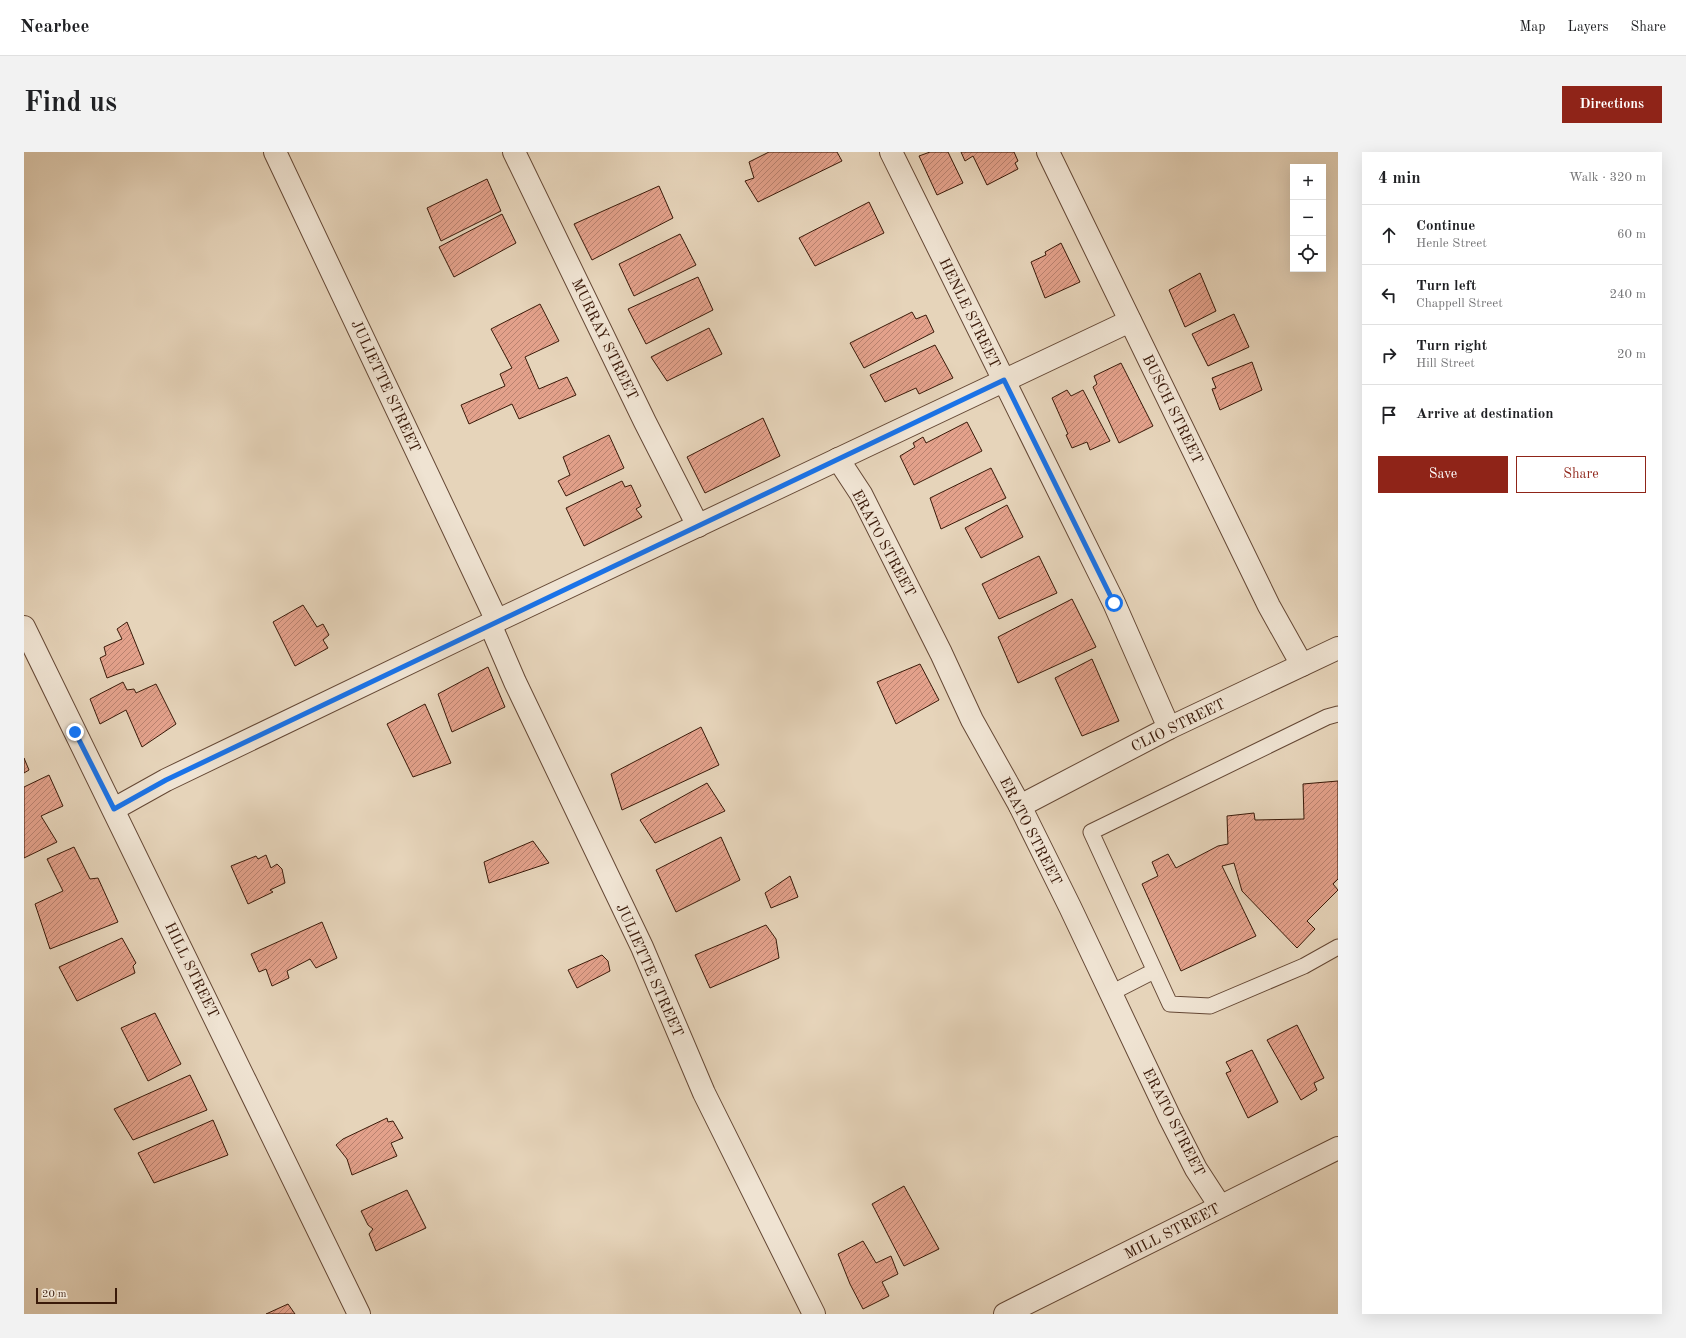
<!DOCTYPE html>
<meta charset="utf-8">
<style>
body{margin:0;font-family:"Old Standard TT",serif;background:#f2f2f2;color:#202124}
.controls{position:absolute;right:12px;top:12px;display:grid;overflow:hidden;border-radius:0px;box-shadow:0 4px 16px #0002}
.controls button{width:36px;height:36px;display:grid;place-items:center;padding:0;border:0;border-bottom:1px solid #e0e0e0;background:#fff;color:#202124;font:20px sans-serif}
.scale{position:absolute;left:12px;bottom:10px;width:81px;box-sizing:border-box;padding-left:4px;border:2px solid #3a1a09;border-top:0;font-size:11px;line-height:14px;white-space:nowrap;color:#3a1a09;-webkit-text-stroke:3px #efe3d2;paint-order:stroke}
.stop{position:absolute;width:12px;height:12px;margin:-9px;border:3px solid #1a73e8;border-radius:50%;background:#fff}
.stop.end{background:#1a73e8;border-color:#fff;box-shadow:0 1px 4px #0008}
.list{margin:0;padding:0;list-style:none}
h2{display:flex;justify-content:space-between;align-items:center;height:52px;margin:0;padding:0 16px;font-size:17px}
h2 small{font-size:13px;font-weight:400;color:#757577}
.list li{display:grid;grid-template-columns:26px 1fr auto;gap:12px;align-items:center;box-sizing:border-box;height:60px;padding:0 16px;border-top:1px solid #e0e0e0}
.list b{display:block;font-size:15px;white-space:nowrap}
.list p{margin:0;font-size:13px;white-space:nowrap;color:#757577}
.list em{font-size:13px;font-style:normal;color:#757577}
.actions{display:flex;gap:8px;padding:12px 16px}
.actions a{flex:1;padding:9px 0;border:1px solid #8f2418;border-radius:0px;text-align:center;font-size:14px;color:#8f2418}
.actions .main{background:#8f2418;color:#fff}
.icon{flex:none;width:22px;height:22px;fill:none;stroke:currentColor;stroke-width:2;stroke-linecap:round;stroke-linejoin:round}
.map{position:relative;flex:none;width:1314px;height:1162px;overflow:hidden;border-radius:0px}
header{display:flex;align-items:center;gap:24px;box-sizing:border-box;height:56px;padding:0 20px;background:#fff;border-bottom:1px solid #e0e0e0}
header strong{font-size:19px}
nav{display:flex;gap:22px;margin-inline-start:auto;font-size:14px}
.intro{display:flex;align-items:center;justify-content:space-between;box-sizing:border-box;height:96px;padding:0 24px}
h1{margin:0;font-size:28px}
.button{padding:10px 18px;border-radius:0px;background:#8f2418;color:#fff;font-size:14px;font-weight:700}
main{display:flex;gap:24px;padding:0 24px}
aside{flex:1;background:#fff;border-radius:0px;box-shadow:0 4px 16px #0002}
.map>svg:first-child{display:block}
.building{fill:url(#building-hatch);stroke:#3a1a09}
.lines{fill:none;stroke-linecap:round;stroke-linejoin:round}
.service-casing{stroke:#654835;stroke-width:17}
.minor-casing{stroke:#654835;stroke-width:24}
.tertiary-casing{stroke:#654835;stroke-width:24}
.service{stroke:#efe3d2;stroke-width:15}
.minor{stroke:#efe3d2;stroke-width:22}
.tertiary{stroke:#efe3d2;stroke-width:22}
.route{stroke:#1a73e8;stroke-width:5}
.labels{text-anchor:middle;stroke-width:3;stroke-linejoin:round;paint-order:stroke}
.street-label{font-size:15px;fill:#3a1a09;stroke:#efe3d2}
</style>
<header>
<strong>Nearbee</strong>
<nav><a>Map</a><a>Layers</a><a>Share</a></nav>
</header>
<div class="intro"><h1>Find us</h1><a class="button">Directions</a></div>
<main>
<div class="map">
<svg width="1314" height="1162" viewBox="0 0 1314 1162">
<defs>
<pattern id="building-hatch" width="6" height="6" patternUnits="userSpaceOnUse"><rect width="6" height="6" fill="#e3a18b"/><path d="M-1 1l2-2M0 6l6-6M5 7l2-2" fill="none" stroke="#b98270"/></pattern>
</defs>
<rect width="100%" height="100%" fill="#e6d4ba"/>
<filter id="stains"><feTurbulence type="fractalNoise" baseFrequency=".005" numOctaves="4"/><feColorMatrix values="0 0 0 0 .2 0 0 0 0 .09 0 0 0 0 .02 0 0 0 .5 -.17"/></filter>
<radialGradient id="worn" r=".72"><stop offset=".6" stop-color="#630" stop-opacity="0"/><stop offset="1" stop-color="#630" stop-opacity=".3"/></radialGradient>
<g class="building">
<polygon points="745,0 813,0 818,9 734,50 721,29 730,26 725,10"/>
<polygon points="906,0 924,0 939,31 913,43 895,4"/>
<polygon points="937,0 990,0 994,9 991,11 994,17 963,33 949,4 941,9"/>
<polygon points="463,27 477,59 417,89 403,56"/>
<polygon points="635,34 649,66 568,108 550,72"/>
<polygon points="845,50 860,81 791,114 775,86"/>
<polygon points="478,62 492,91 430,125 415,95"/>
<polygon points="656,82 672,113 610,144 595,112"/>
<polygon points="1037,91 1056,130 1021,146 1007,110 1022,103 1021,100"/>
<polygon points="1176,121 1192,159 1161,175 1145,138"/>
<polygon points="674,125 689,158 622,192 604,157"/>
<polygon points="516,152 535,189 501,205 515,237 543,225 552,243 495,267 488,252 445,272 437,253 481,234 476,222 488,216 467,177"/>
<polygon points="888,160 892,167 902,163 910,180 840,216 826,191"/>
<polygon points="1210,162 1225,195 1184,214 1168,182"/>
<polygon points="685,176 698,202 643,229 627,205"/>
<polygon points="911,193 929,226 895,242 892,236 861,250 846,223"/>
<polygon points="1228,210 1238,238 1196,258 1188,237 1192,236 1188,226"/>
<polygon points="1097,211 1129,274 1095,291 1069,235 1073,232 1070,224"/>
<polygon points="1043,238 1047,244 1059,238 1086,289 1066,298 1063,290 1048,296 1042,283 1044,282 1028,246"/>
<polygon points="739,266 756,304 681,341 663,305"/>
<polygon points="943,270 958,299 890,333 876,304 891,295 889,291 899,285 902,291"/>
<polygon points="585,283 600,316 542,344 534,329 546,323 539,305"/>
<polygon points="967,316 982,346 917,377 906,346"/>
<polygon points="598,329 601,335 607,333 617,354 612,357 618,365 560,394 542,356"/>
<polygon points="983,353 999,385 957,406 941,376"/>
<polygon points="1015,404 1033,441 975,467 958,432"/>
<polygon points="1048,447 1072,495 994,531 974,485"/>
<polygon points="279,453 293,475 299,472 305,483 299,488 304,496 271,514 249,470"/>
<polygon points="103,470 120,512 83,526 76,506 82,503 80,495 98,487 93,477"/>
<polygon points="1068,507 1095,569 1058,584 1031,526"/>
<polygon points="896,512 915,548 872,572 853,530"/>
<polygon points="464,515 481,555 428,580 414,542"/>
<polygon points="99,530 103,538 110,537 112,541 132,532 152,572 118,595 102,558 76,572 66,547"/>
<polygon points="401,552 427,611 389,625 363,572"/>
<polygon points="677,575 695,613 598,658 587,622"/>
<polygon points="0,606 5,618 0,621"/>
<polygon points="25,623 39,654 17,664 33,690 0,706 0,635"/>
<polygon points="1314,629 1314,727 1309,732 1314,738 1283,769 1291,777 1273,796 1218,739 1210,711 1198,714 1232,784 1157,819 1118,732 1134,724 1128,710 1144,702 1152,716 1194,694 1204,692 1203,664 1230,661 1231,668 1280,667 1279,632"/>
<polygon points="683,631 701,659 631,691 616,668"/>
<polygon points="697,685 716,728 652,760 632,718"/>
<polygon points="509,689 525,711 465,731 460,710"/>
<polygon points="50,695 66,727 74,726 94,770 26,797 11,752 39,739 23,707"/>
<polygon points="242,703 247,716 253,712 258,717 261,731 246,738 249,740 224,752 207,714 232,704 234,707"/>
<polygon points="766,724 774,745 747,756 741,741"/>
<polygon points="298,770 313,806 292,816 286,807 263,819 265,826 248,834 242,817 235,820 227,802"/>
<polygon points="742,773 752,787 755,806 686,836 671,803"/>
<polygon points="98,786 112,811 109,814 111,821 53,849 35,815"/>
<polygon points="578,803 584,809 586,819 553,836 544,818"/>
<polygon points="131,861 157,912 124,929 97,876"/>
<polygon points="1273,873 1300,926 1290,931 1293,938 1277,948 1243,888"/>
<polygon points="1228,898 1254,950 1224,966 1202,921 1207,919 1202,910"/>
<polygon points="166,923 183,958 109,988 90,957"/>
<polygon points="363,966 364,970 369,969 379,986 367,991 373,1004 328,1023 323,1007 312,993 319,987"/>
<polygon points="189,968 204,1003 130,1031 114,1001"/>
<polygon points="880,1034 915,1097 880,1114 848,1052"/>
<polygon points="383,1038 402,1076 352,1099 345,1082 349,1077 344,1073 337,1059"/>
<polygon points="839,1089 852,1111 867,1104 874,1122 858,1130 865,1144 839,1157 826,1132 814,1102"/>
<polygon points="264,1152 271,1162 242,1162"/>
</g>
<g class="lines">
<defs>
<g id="service">
<polyline points="1314,562 1303,565 1067,680 1146,852 1186,854 1280,814 1314,795"/>
<polyline points="1087,841 1130,819"/>
</g>
<g id="minor">
<polyline points="251,0 473,469"/>
<polyline points="490,0 621,270 674,374"/>
<polyline points="867,0 1090,451 1145,576"/>
<polyline points="1024,0 1245,454 1278,513"/>
<polyline points="814,307 837,342 917,501 948,568 996,654 1046,755 1146,966 1172,1017 1196,1054"/>
<polyline points="466,472 491,530 618,795 680,941 790,1162"/>
<polyline points="996,654 1145,576 1314,496"/>
<polyline points="90,657 142,628 466,472 1106,169"/>
<polyline points="981,1162 1314,996"/>
</g>
<polyline id="tertiary" points="0,475 335,1162"/>
</defs>
<use href="#service" class="service-casing"/>
<use href="#minor" class="minor-casing"/>
<use href="#tertiary" class="tertiary-casing"/>
<use href="#service" class="service"/>
<use href="#minor" class="minor"/>
<use href="#tertiary" class="tertiary"/>
</g>
<g class="lines">
<polyline class="route" points="51,580 90,657 142,628 980,228 1090,451"/>
</g>
<g class="labels">
<g class="street-label">
<text transform="translate(946 161) rotate(64)" y="5">HENLE STREET</text>
<text transform="translate(581 187) rotate(64)" y="5">MURRAY STREET</text>
<text transform="translate(362 234) rotate(65)" y="5">JULIETTE STREET</text>
<text transform="translate(1149 257) rotate(64)" y="5">BUSCH STREET</text>
<text transform="translate(860 391) rotate(62)" y="5">ERATO STREET</text>
<text transform="translate(1154 573) rotate(-26)" y="5">CLIO STREET</text>
<text transform="translate(1007 679) rotate(63)" y="5">ERATO STREET</text>
<text transform="translate(168 818) rotate(64)" y="5">HILL STREET</text>
<text transform="translate(626 818) rotate(66)" y="5">JULIETTE STREET</text>
<text transform="translate(1150 970) rotate(63)" y="5">ERATO STREET</text>
<text transform="translate(1148 1079) rotate(-27)" y="5">MILL STREET</text>
</g>
</g>
<rect width="100%" height="100%" filter="url(#stains)"/>
<rect width="100%" height="100%" fill="url(#worn)"/>
</svg>
<div class="controls">
<button>+</button>
<button>−</button>
<button><svg class="icon" aria-label="locate" viewBox="0 0 24 24"><circle cx="12" cy="12" r="6"/><path d="M12 2v4M12 18v4M2 12h4M18 12h4"/></svg></button>
</div>
<div class="scale">20 m</div>
<div class="stop" style="left:1090px;top:451px"></div>
<div class="stop end" style="left:51px;top:580px"></div>
</div>
<aside>
<h2>4 min<small>Walk · 320 m</small></h2>
<ul class="list">
<li><svg class="icon" aria-label="ahead" viewBox="0 0 24 24"><path d="M12 20V5M6 11l6-6 6 6"/></svg><div><b>Continue</b><p>Henle Street</p></div><em>60 m</em></li>
<li><svg class="icon" aria-label="left" viewBox="0 0 24 24"><path d="M17 20v-9H6M10 6l-5 5 5 5"/></svg><div><b>Turn left</b><p>Chappell Street</p></div><em>240 m</em></li>
<li><svg class="icon" aria-label="right" viewBox="0 0 24 24"><path d="M7 20v-9h11M14 6l5 5-5 5"/></svg><div><b>Turn right</b><p>Hill Street</p></div><em>20 m</em></li>
<li><svg class="icon" aria-label="arrive" viewBox="0 0 24 24"><path d="M6 21V4h12l-3 4 3 4H6"/></svg><div><b>Arrive at destination</b></div></li>
</ul>
<div class="actions"><a class="main">Save</a><a>Share</a></div>
</aside>
</main>
